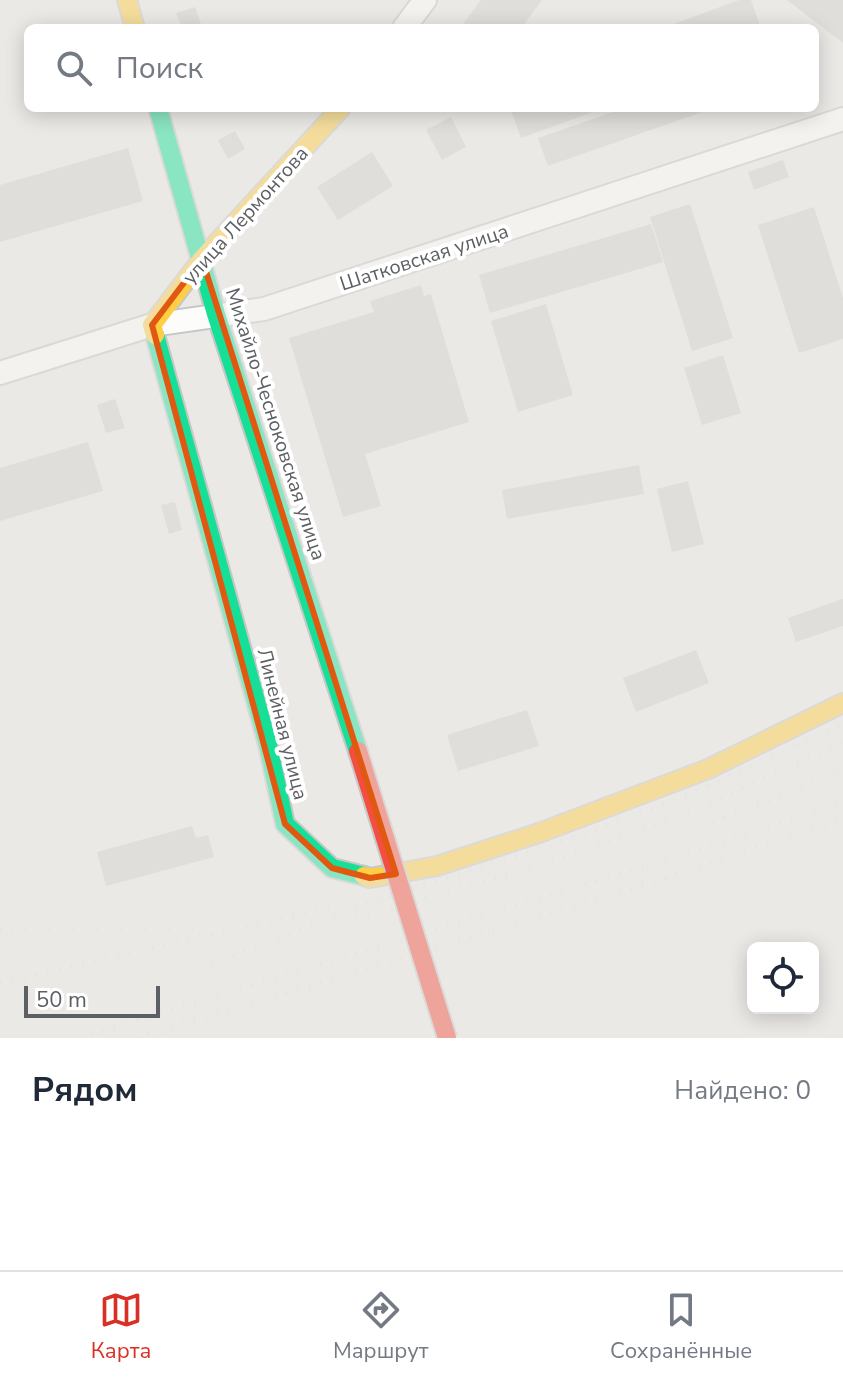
<!DOCTYPE html>
<html lang="ru">
<meta charset="utf-8">
<style>
body{margin:0;font-family:"Nunito Sans",sans-serif;background:#f6f6f7;color:#1f2937}
.controls{position:absolute;right:24px;bottom:24px;display:grid;overflow:hidden;border-radius:12px;box-shadow:0 4px 20px #0003}
.controls button{width:72px;height:72px;display:grid;place-items:center;padding:0;border:0;border-bottom:2px solid #e0e1e3;background:#fff;color:#1f2937;font:40px sans-serif}
.scale{position:absolute;left:24px;bottom:20px;width:136px;box-sizing:border-box;padding-left:8px;border:4px solid #5c5f63;border-top:0;font-size:22px;line-height:28px;white-space:nowrap;color:#5c5f63;-webkit-text-stroke:6px #fff;paint-order:stroke}
.list{margin:0;padding:0;list-style:none}
h2{display:flex;justify-content:space-between;align-items:center;height:104px;margin:0;padding:0 32px;font-size:34px}
h2 small{font-size:26px;font-weight:400;color:#747a83}
.icon{flex:none;width:44px;height:44px;fill:none;stroke:currentColor;stroke-width:2;stroke-linecap:round;stroke-linejoin:round}
.map{position:relative;flex:none;width:843px;height:1038px;overflow:hidden}
.search{position:absolute;background:#fff;box-shadow:0 4px 20px #0003;left:24px;right:24px;top:24px;height:88px;display:flex;align-items:center;gap:20px;box-sizing:border-box;padding:0 28px;border-radius:12px;color:#747a83;font-size:30px}
.sheet{height:232px;background:#fff}
nav{display:flex;justify-content:space-around;align-items:center;box-sizing:border-box;height:112px;border-top:2px solid #e0e1e3;background:#fff;font-size:22px;color:#747a83}
nav a{display:grid;justify-items:center;gap:4px}
nav .on{color:#d93025}
.map>svg:first-child{display:block}
.building{fill:#d1d0cf}
.lines{fill:none;stroke-linecap:round;stroke-linejoin:round}
.street-casing{stroke:#c5c5c5;stroke-width:26}
.fast-casing{stroke:#c8c7c7;stroke-width:22}
.slow-casing{stroke:#c8c7c7;stroke-width:22}
.street{stroke:#fcfcfb;stroke-width:22}
.fast{stroke:#16e098;stroke-width:18}
.slow{stroke:#ffcf43;stroke-width:18}
.rail{stroke:#e2e2e2;stroke-width:5;stroke-dasharray:2 10;stroke-linecap:butt}
.jam-bridge-casing{stroke:#c8c7c7;stroke-width:22;stroke-linecap:butt}
.jam-bridge{stroke:#f24e42;stroke-width:18}
.marked{fill:none;stroke:#e15910;stroke-width:6;stroke-linejoin:round}
.labels{text-anchor:middle;stroke-width:8;stroke-linejoin:round;paint-order:stroke}
.street-label{font-size:20px;fill:#5c5f63;stroke:#fff}
</style>
<div class="map">
<svg width="843" height="1038" viewBox="0 0 843 1038">
<rect width="100%" height="100%" fill="#ebe9e6"/>
<g class="building">
<polygon points="481,0 542,0 521,28 460,28"/>
<polygon points="739,0 751,0 761,28 663,28"/>
<polygon points="787,0 843,0 843,43"/>
<polygon points="195,7 201,24 182,28 176,13"/>
<polygon points="510,108 604,108 521,138"/>
<polygon points="625,108 704,108 705,111 548,166 538,138"/>
<polygon points="451,117 466,147 442,160 426,130"/>
<polygon points="235,131 245,149 228,159 218,140"/>
<polygon points="128,148 143,201 0,242 0,185"/>
<polygon points="372,152 393,186 338,220 317,187"/>
<polygon points="783,160 789,177 754,190 748,172"/>
<polygon points="690,204 733,338 692,351 650,217"/>
<polygon points="814,207 843,298 843,339 799,353 758,225"/>
<polygon points="651,224 663,262 490,313 479,275"/>
<polygon points="421,285 424,296 431,294 469,422 365,454 381,506 343,517 289,338 374,312 370,301"/>
<polygon points="546,304 573,395 518,412 491,321"/>
<polygon points="723,355 741,413 702,425 684,368"/>
<polygon points="115,399 125,428 106,433 97,405"/>
<polygon points="88,442 103,491 0,521 0,468"/>
<polygon points="639,465 644,494 507,519 502,490"/>
<polygon points="688,481 704,544 672,552 657,489"/>
<polygon points="175,502 182,530 169,534 161,505"/>
<polygon points="843,599 843,626 796,642 788,618"/>
<polygon points="696,650 709,683 636,712 623,678"/>
<polygon points="527,710 539,746 458,771 447,735"/>
<polygon points="192,826 196,838 208,835 214,857 106,886 97,852"/>
</g>
<g class="lines">
<defs>
<g id="street">
<polyline points="404,28 425,0"/>
<polyline points="0,373 152,325 264,309 843,119"/>
</g>
<g id="fast">
<polyline points="158,108 216,314 358,751"/>
<polyline points="155,335 268,745 285,824 332,868 364,876"/>
</g>
<g id="slow">
<polyline points="127,0 135,28"/>
<polyline points="155,335 152,325 202,259 341,108"/>
<polyline points="364,876 370,878 437,866 539,833 708,769 843,703"/>
</g>
</defs>
<use href="#street" class="street-casing"/>
<use href="#fast" class="fast-casing"/>
<use href="#slow" class="slow-casing"/>
<use href="#street" class="street"/>
<use href="#fast" class="fast"/>
<use href="#slow" class="slow"/>
<g class="rail">
<polyline points="712,823 794,791 843,768"/>
<polyline points="356,919 558,859 681,816 843,742"/>
<path d="M0 930C65 926 130 930 196 928"/>
<polyline points="210,965 368,903 554,844 674,801 843,724"/>
<polyline points="0,983 335,906"/>
<polyline points="79,1038 733,840 843,802"/>
<polyline points="136,1038 624,892 843,818"/>
</g>
<defs>
<polyline id="jam-bridge" points="358,751 447,1038"/>
</defs>
<use href="#jam-bridge" class="jam-bridge-casing"/>
<use href="#jam-bridge" class="jam-bridge"/>
</g>
<path d="M0 0H843V1038H0ZM202 259 396 874 370 878 332 868 285 824 152 325Z" fill="#ebe9e6" fill-opacity=".55" fill-rule="evenodd"/>
<path class="marked" d="M202 259 396 874 370 878 332 868 285 824 152 325Z"/>
<g class="labels">
<g class="street-label">
<text transform="translate(245 215) rotate(-48)" y="7">улица Лермонтова</text>
<text transform="translate(424 257) rotate(-18)" y="7">Шатковская улица</text>
<text transform="translate(276 424) rotate(72)" y="7">Михайло-Чесноковская улица</text>
<text transform="translate(283 724) rotate(76)" y="7">Линейная улица</text>
</g>
</g>
</svg>
<div class="controls">
<button><svg class="icon" aria-label="locate" viewBox="0 0 24 24"><circle cx="12" cy="12" r="6"/><path d="M12 2v4M12 18v4M2 12h4M18 12h4"/></svg></button>
</div>
<div class="scale">50 m</div>
<div class="search"><svg class="icon" aria-label="search" viewBox="0 0 24 24"><circle cx="10" cy="10" r="6"/><path d="M15 15l6 6"/></svg>Поиск</div>
</div>
<section class="sheet">
<h2>Рядом<small>Найдено: 0</small></h2>
<ul class="list">
</ul>
</section>
<nav>
<a class="on"><svg class="icon" aria-label="map" viewBox="0 0 24 24"><path d="M3 6l6-2 6 2 6-2v14l-6 2-6-2-6 2zM9 4v14M15 6v14"/></svg>Карта</a>
<a><svg class="icon" aria-label="directions" viewBox="0 0 24 24"><path d="M12 3l9 9-9 9-9-9zM9 14v-3h6M13 9l2 2-2 2"/></svg>Маршрут</a>
<a><svg class="icon" aria-label="saved" viewBox="0 0 24 24"><path d="M7 4h10v16l-5-4-5 4z"/></svg>Сохранённые</a>
</nav>
